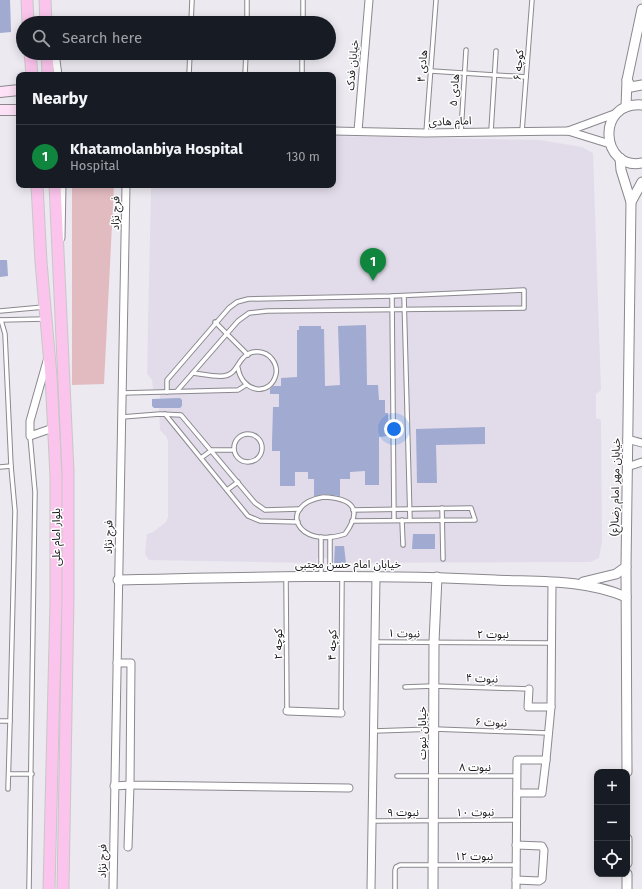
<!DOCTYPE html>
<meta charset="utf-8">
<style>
body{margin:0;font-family:"Fira Sans","Noto Sans Arabic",sans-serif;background:#242831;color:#f1f3f6}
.controls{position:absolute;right:12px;bottom:12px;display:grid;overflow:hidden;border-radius:8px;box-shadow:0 2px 10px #0003}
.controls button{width:36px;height:36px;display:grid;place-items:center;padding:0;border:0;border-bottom:1px solid #363941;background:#171b24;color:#f1f3f6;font:20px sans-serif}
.you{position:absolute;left:394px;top:429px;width:14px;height:14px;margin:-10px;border:3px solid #fff;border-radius:50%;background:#1a73e8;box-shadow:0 0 0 6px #1a73e833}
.badge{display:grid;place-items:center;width:26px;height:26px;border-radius:50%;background:#10853e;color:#fff;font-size:13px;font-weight:700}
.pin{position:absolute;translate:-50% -33px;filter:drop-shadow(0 1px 2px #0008)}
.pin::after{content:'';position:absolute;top:21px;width:14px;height:12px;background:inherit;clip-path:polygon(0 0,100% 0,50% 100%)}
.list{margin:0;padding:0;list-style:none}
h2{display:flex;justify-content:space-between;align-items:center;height:52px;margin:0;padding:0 16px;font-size:17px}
h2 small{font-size:13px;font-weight:400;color:#9ea1a6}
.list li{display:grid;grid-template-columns:26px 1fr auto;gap:12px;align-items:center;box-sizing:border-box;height:64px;padding:0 16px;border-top:1px solid #363941}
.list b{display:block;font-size:15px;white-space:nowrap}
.list p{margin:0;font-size:13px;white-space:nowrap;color:#9ea1a6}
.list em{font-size:13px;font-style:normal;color:#9ea1a6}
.icon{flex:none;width:22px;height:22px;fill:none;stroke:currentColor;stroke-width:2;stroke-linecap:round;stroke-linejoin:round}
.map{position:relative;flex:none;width:642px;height:889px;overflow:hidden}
.search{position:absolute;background:#171b24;box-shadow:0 2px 10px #0003;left:16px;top:16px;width:320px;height:44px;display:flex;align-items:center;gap:10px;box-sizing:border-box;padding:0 14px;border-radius:22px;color:#9ea1a6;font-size:15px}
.panel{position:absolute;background:#171b24;box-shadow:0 2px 10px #0003;left:16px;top:72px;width:320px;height:116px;border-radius:8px}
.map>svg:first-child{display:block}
.built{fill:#e2dcea}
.green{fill:#e2bbc1}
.building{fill:#a1aad0}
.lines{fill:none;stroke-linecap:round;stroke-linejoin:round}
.service-casing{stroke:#8b888e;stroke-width:5.5}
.minor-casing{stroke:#8b888e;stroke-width:9}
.tertiary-casing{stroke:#8b888e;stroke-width:11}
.secondary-casing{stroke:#8b888e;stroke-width:12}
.primary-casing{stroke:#c7c7c7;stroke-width:13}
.service{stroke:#fff;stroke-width:3.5}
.minor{stroke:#fff;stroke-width:7}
.tertiary{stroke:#fff;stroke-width:9}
.secondary{stroke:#fde1f6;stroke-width:10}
.primary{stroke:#fbc4ec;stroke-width:11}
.labels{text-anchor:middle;stroke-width:3;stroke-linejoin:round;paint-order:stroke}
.street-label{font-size:11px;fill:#151417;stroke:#fff}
</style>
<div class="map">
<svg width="642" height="889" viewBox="0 0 642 889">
<rect width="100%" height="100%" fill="#ece9f0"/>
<polygon class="built" points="333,136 540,140 582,147 593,153 601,390 596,394 596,418 601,420 602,541 599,558 590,562 334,563 333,558 317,558 316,563 149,560 145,554 147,534 153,532 166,522 168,517 168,441 166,436 160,430 159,408 154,408 152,406 153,399 160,399 159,389 153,389 152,380 147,374 151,189 153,188 154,185 333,185"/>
<polygon class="green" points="72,185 114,185 104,384 72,385"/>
<g class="building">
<polygon points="0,0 10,0 11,32 0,33"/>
<polygon points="0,260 7,260 8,276 0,277"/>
<polygon points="366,325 367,385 378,385 379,400 385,400 385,413 388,413 388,436 379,437 379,485 365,485 365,471 350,472 350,479 340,479 340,496 323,494 314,497 314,479 308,479 308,472 295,472 295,486 280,486 280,451 272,451 272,443 273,407 279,407 279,394 270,394 270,389 273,386 281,386 281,378 297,377 297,330 299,330 299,326 321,326 321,329 324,329 325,386 340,385 338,326"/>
<polygon points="180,398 182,400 182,406 180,408 154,408 152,406 152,399"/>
<polygon points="485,427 485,444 436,445 437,483 417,483 416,429"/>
<polygon points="413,534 435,534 435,549 412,549"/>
<polygon points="335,546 344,546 346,563 334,563"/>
</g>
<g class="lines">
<defs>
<g id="service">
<polyline points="191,23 192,0"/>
<polyline points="247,23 247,0"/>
<polyline points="303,23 303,0"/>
<polyline points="431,71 526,77"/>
<polyline points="189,75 190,53"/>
<polyline points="245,75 246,53"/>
<polyline points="302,75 302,53"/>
<polyline points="491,131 496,51"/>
<polyline points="522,131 532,0"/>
<polyline points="461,132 466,50"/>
<polyline points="426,133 436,0"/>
<polyline points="392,296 394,520"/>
<polyline points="404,296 410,520"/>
<polyline points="0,311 44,307"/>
<polyline points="0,320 45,319"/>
<polyline points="1,320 5,334 11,466"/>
<polyline points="215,322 248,355"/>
<path d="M193 373C202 374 214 377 224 376 235 375 237 364 243 358 251 349 265 350 272 359 275 363 277 369 276 374 271 397 242 393 238 368"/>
<polyline points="167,392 167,380 229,308 237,302 248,299 392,296 524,290 524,308 267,311 249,313 238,321 177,391"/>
<polyline points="122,393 238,390 246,385"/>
<polyline points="165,414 248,516 260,521 298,522"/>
<polyline points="122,417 160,414 181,415 255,503 265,510 300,509"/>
<circle cx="248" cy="448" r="14"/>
<polyline points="201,458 212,450 234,450"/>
<polyline points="0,467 11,466 15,511 10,721"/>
<polyline points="227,490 238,482"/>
<path d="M323 497C351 498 364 508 345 534 296 550 277 505 323 497Z"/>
<polyline points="442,508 443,559"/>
<polyline points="402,520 403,545"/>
<polyline points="352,521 475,520 471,508 353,510"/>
<polyline points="321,537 321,576"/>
<polyline points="330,575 330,537"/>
<polyline points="286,577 287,711"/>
<polyline points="375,642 551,643"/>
<polyline points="405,687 434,686 529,689"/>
<polyline points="341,713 342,578"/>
<polyline points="0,721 10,721 8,789"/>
<polyline points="374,731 434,729 548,733"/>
<polyline points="9,774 32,774"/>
<polyline points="397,776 516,776"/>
<polyline points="372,821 516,820"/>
<polyline points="29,889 35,492 30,436"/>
<polyline points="395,889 395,870 396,867 400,865 515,865"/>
</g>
<g id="minor">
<polyline points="55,53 58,75"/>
<polyline points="333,131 426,133 568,131 610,144"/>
<polyline points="358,131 369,0"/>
<polyline points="568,131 617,113"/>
<polyline points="61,238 62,185"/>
<polyline points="47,361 30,421 30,436 53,428"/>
<polyline points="627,439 642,443"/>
<polyline points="627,467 642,462"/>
<polyline points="117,663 131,663 130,785 349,788"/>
<polyline points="551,707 552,583"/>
<polyline points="287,711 341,713"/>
<polyline points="114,786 130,785 128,847"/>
<polyline points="517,793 542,793 546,760"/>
<polyline points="516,880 539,881 542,879 544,850 542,846 516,845"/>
<polyline points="113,889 126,185"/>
<polyline points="371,889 376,576"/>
<polyline points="516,889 517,760 546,760 551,707 528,707 529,689"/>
</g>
<g id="tertiary">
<polyline points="627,80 631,87 642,85"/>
<path d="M642 105C595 101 601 171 642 163"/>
<polyline points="626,107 627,80 642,9"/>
<polyline points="620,158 621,170 631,202 626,567 627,772"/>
<polyline points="631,202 642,182"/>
<path d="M118 580C244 577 369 574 495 580 538 582 585 579 626 597"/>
<polyline points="583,582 616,574 626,567"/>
<polyline points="627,839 627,863"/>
<polyline points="433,889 434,642 437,577"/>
<polyline points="627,889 627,874"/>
</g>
<g id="secondary">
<polyline points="0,92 19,90"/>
<polyline points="0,110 19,110"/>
</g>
<g id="primary">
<polyline points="27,0 28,23"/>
<polyline points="45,0 46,23"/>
<polyline points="30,53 32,75"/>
<polyline points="47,53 48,75"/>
<polyline points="37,185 41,262 51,376 56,477 56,601 49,889"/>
<polyline points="55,185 68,472 68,596 63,889"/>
</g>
</defs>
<use href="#service" class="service-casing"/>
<use href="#minor" class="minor-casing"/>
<use href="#tertiary" class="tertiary-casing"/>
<use href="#secondary" class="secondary-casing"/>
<use href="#primary" class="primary-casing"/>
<use href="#service" class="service"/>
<use href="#minor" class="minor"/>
<use href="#tertiary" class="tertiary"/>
<use href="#secondary" class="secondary"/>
<use href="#primary" class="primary"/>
</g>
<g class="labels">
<g class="street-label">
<text transform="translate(352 65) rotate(-85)" y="4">خیابان فدک</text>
<text transform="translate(518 65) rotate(-85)" y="4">کوچه ۶</text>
<text transform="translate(422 66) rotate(-86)" y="4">هادی ۴</text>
<text transform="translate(454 90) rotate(-86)" y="4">هادی ۵</text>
<text transform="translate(450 121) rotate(-2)" y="4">امام هادی</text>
<text transform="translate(115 213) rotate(-89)" y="4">فرج نژاد</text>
<text transform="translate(615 487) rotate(-89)" y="4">خیابان مهر امام رضا(ع)</text>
<text transform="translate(56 537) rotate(-90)" y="4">بلوار امام علی</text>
<text transform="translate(108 537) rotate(-89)" y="4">فرج نژاد</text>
<text x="348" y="568">خیابان امام حسن مجتبی</text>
<text transform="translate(404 633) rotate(1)" y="4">نبوت ۱</text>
<text x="493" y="638">نبوت ۲</text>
<text transform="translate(278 644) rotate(-90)" y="4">کوچه ۲</text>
<text transform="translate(332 645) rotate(-89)" y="4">کوچه ۴</text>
<text transform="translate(482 678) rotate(2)" y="4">نبوت ۴</text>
<text transform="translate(491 722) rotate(2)" y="4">نبوت ۶</text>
<text transform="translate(422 733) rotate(-90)" y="4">خیابان نبوت</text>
<text x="475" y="771">نبوت ۸</text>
<text x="403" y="816">نبوت ۹</text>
<text transform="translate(475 812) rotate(-1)" y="4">نبوت ۱۰</text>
<text x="474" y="860">نبوت ۱۲</text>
<text transform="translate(102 861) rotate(-89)" y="4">فرج نژاد</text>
</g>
</g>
</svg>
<div class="controls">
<button>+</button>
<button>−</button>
<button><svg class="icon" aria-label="locate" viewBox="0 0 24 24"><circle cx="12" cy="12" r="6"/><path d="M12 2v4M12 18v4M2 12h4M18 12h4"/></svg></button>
</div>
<div class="you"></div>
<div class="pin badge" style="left:373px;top:281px">1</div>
<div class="search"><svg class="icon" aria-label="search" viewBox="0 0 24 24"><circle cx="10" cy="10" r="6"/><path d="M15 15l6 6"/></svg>Search here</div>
<section class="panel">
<h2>Nearby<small></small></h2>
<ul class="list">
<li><span class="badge">1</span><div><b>Khatamolanbiya Hospital</b><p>Hospital</p></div><em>130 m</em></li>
</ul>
</section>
</div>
